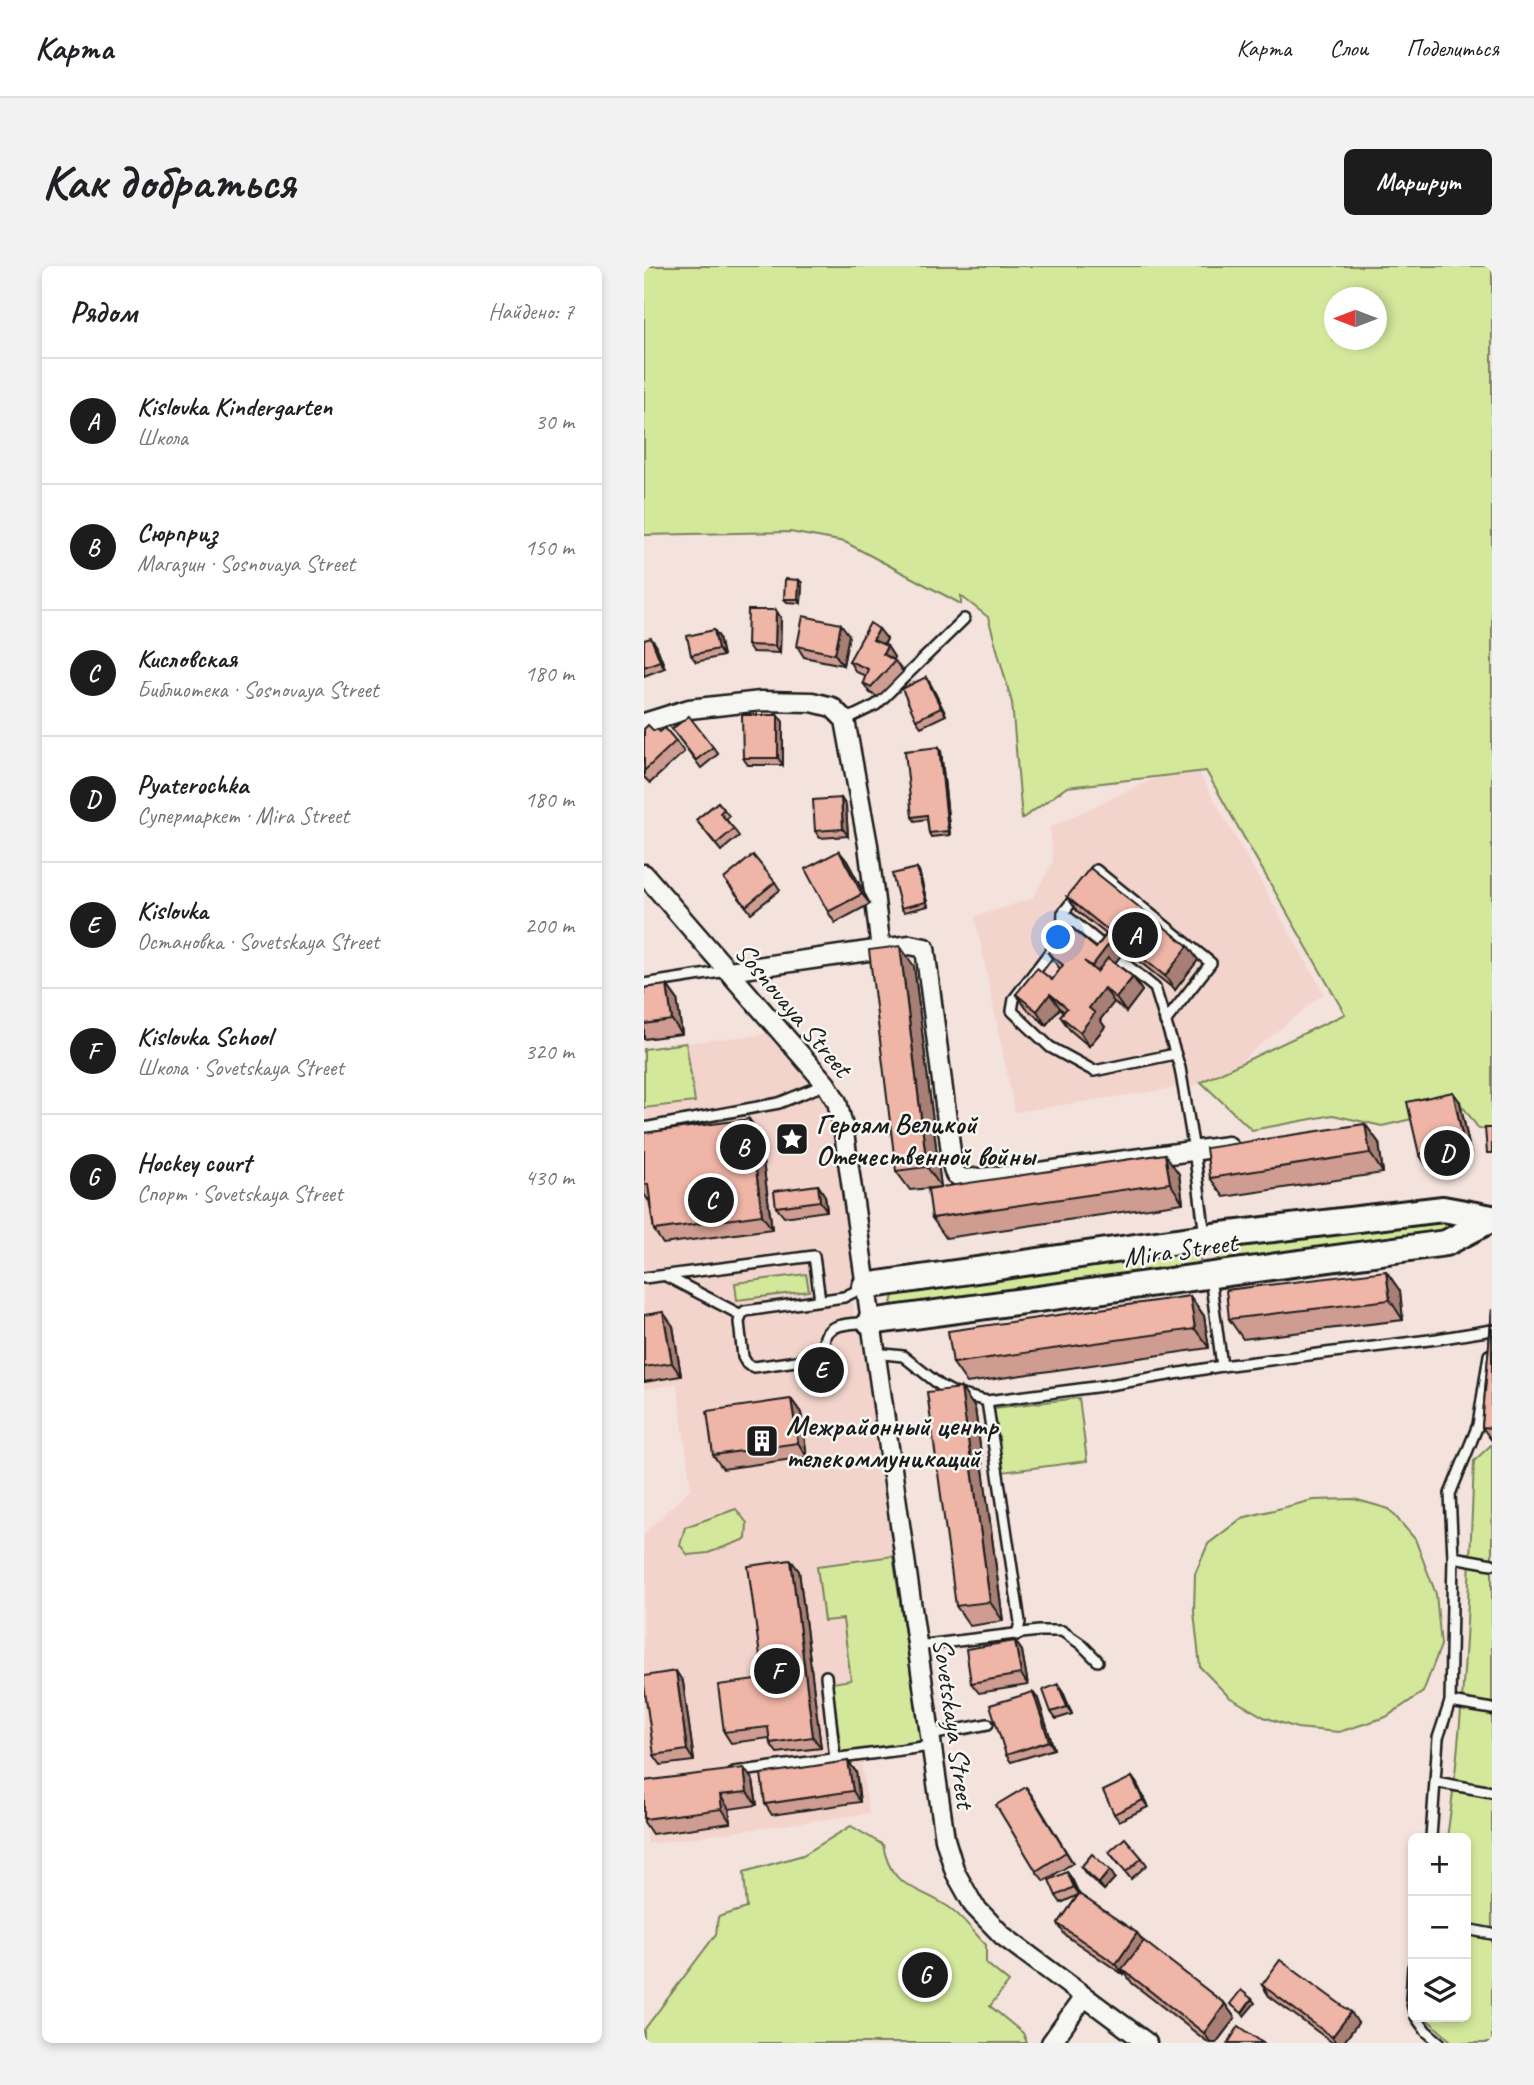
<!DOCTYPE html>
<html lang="ru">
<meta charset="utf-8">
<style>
body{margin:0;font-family:Caveat,sans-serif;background:#f2f2f2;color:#202124}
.controls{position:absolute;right:21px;bottom:21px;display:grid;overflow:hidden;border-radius:10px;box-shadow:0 4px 10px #0003}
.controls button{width:63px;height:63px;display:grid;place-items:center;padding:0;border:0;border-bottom:2px solid #e0e0e0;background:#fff;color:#202124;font:35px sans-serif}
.compass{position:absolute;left:680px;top:21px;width:63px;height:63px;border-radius:50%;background:#fff;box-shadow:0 4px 10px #0003;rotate:270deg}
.you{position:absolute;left:415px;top:672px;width:24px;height:24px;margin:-18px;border:5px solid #fff;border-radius:50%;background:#1a73e8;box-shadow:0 0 0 10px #1a73e833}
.badge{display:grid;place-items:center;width:46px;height:46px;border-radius:50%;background:#1c1c1c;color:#fff;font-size:23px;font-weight:700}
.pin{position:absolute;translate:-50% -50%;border:4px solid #fff;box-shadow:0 2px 7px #0006}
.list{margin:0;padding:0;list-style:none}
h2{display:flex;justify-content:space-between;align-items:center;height:91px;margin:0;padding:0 28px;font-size:30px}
h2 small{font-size:23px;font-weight:400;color:#757577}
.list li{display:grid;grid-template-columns:46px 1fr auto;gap:21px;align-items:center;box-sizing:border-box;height:126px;padding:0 28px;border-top:2px solid #e0e0e0}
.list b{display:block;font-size:26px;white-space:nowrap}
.list p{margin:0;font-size:23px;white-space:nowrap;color:#757577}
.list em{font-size:23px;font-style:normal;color:#757577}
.icon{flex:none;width:38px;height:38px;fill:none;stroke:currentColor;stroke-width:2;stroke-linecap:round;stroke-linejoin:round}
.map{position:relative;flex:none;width:848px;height:1777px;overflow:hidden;border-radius:10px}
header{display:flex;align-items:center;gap:42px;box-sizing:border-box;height:98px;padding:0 35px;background:#fff;border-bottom:2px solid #e0e0e0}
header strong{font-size:33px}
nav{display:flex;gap:38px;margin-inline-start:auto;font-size:24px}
.intro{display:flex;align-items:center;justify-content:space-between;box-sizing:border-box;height:168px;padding:0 42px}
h1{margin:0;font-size:49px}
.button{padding:18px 32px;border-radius:10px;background:#1c1c1c;color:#fff;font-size:24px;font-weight:700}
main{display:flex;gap:42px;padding:0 42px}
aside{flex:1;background:#fff;border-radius:10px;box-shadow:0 4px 10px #0003}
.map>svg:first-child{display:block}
.built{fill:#f2d4cc}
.green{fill:#d4e89c;stroke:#78825c;stroke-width:2;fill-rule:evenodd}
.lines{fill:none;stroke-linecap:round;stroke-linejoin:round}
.lane-casing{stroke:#1c1c1c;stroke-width:14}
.street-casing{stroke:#1c1c1c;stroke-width:23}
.secondary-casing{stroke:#1c1c1c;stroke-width:30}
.lane{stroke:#f6f6f2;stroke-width:9}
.street{stroke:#f6f6f2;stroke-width:18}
.secondary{stroke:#f6f6f2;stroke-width:24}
.wall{fill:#ce9c90;stroke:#1c1c1c;stroke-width:2}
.shaded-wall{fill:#a77f75;stroke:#1c1c1c;stroke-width:2}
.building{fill:#efb5a7;stroke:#1c1c1c;stroke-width:2}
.labels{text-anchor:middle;stroke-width:5;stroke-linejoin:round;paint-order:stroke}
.street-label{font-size:28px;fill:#1c1c1c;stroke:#f6f6f2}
.poi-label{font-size:28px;font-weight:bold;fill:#1c1c1c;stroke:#f6f6f2;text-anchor:start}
</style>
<header>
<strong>Карта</strong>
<nav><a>Карта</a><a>Слои</a><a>Поделиться</a></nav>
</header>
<div class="intro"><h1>Как добраться</h1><a class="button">Маршрут</a></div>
<main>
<aside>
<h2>Рядом<small>Найдено: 7</small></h2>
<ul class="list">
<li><span class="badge">A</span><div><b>Kislovka Kindergarten</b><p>Школа</p></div><em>30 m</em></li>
<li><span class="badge">B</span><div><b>Сюрприз</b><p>Магазин · Sosnovaya Street</p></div><em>150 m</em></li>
<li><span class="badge">C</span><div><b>Кисловская</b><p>Библиотека · Sosnovaya Street</p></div><em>180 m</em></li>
<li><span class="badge">D</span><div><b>Pyaterochka</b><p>Супермаркет · Mira Street</p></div><em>180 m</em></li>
<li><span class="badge">E</span><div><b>Kislovka</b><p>Остановка · Sovetskaya Street</p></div><em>200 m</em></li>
<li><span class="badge">F</span><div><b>Kislovka School</b><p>Школа · Sovetskaya Street</p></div><em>320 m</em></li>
<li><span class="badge">G</span><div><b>Hockey court</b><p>Спорт · Sovetskaya Street</p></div><em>430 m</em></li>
</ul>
</aside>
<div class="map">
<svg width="848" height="1777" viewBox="0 0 848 1777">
<rect width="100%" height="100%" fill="#f4e2dc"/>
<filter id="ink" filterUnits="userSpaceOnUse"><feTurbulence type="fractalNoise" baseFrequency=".0143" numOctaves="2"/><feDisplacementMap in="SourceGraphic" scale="14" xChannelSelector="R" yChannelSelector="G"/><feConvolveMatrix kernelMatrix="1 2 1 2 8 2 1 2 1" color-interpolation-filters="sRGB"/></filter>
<g filter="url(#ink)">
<g class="built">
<polygon points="548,495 680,727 571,816 371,846 331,651 389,632 409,596 406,561"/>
<polygon points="122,768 164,811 187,841 193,870 212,1008 212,1013 207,1020 212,1062 218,1067 223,1081 237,1200 277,1475 215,1483 225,1547 4,1578 0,1543 0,1335 3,1319 0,1311 0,1268 47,1222 33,1118 0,1123 0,842 51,835 42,777"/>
</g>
<g class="green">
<path d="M0 0H848V863H835L819 841 738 860 689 849 608 864 557 816 701 748 562 505 423 521 378 553 368 437 344 351 317 330V338L201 276 146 266 0 269ZM690 32H732V74H690Z"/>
<polygon points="42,777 51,836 0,842 0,783"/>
<polygon points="804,953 812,957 812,965 578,997 571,989 573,982"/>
<polygon points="551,984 557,991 555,999 250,1041 247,1036 252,1027"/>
<polygon points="162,1008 165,1025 93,1034 91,1017"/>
<polygon points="435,1132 443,1195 358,1206 350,1142"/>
<path d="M848 1178V1777H809L784 1754 783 1751H822V1572H803C821 1447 825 1321 830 1195Z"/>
<polygon points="710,1233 745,1243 771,1273 792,1328 797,1379 779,1426 742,1451 695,1466 653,1462 620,1451 585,1431 556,1401 550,1346 551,1308 564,1278 598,1252 669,1234"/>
<polygon points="92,1243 103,1257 102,1273 64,1287 44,1289 36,1279 41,1261"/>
<polygon points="249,1290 277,1475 197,1486 188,1417 207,1414 199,1353 180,1355 173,1300"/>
<path d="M207 1560 239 1579C247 1623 271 1619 303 1640 318 1649 330 1667 342 1679V1697L365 1716 346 1740 379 1767 383 1777H0V1764L72 1668 74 1651 103 1642 100 1606 159 1589Z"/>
</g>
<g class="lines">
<defs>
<g id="lane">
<polyline points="201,454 232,439 320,353"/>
<polyline points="444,615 452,604 567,697 521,756"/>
<polyline points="433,629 419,647 418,670 370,733 368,745 406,781 450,805 531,788"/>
<polyline points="419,647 511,722 536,802 550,884 561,970"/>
<polyline points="0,718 83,705"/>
<polyline points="0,862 135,837 182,818"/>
<polyline points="22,1010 97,1049"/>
<polyline points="566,1011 578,1100"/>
<polyline points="0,1012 170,990 176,1034"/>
<path d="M218 1022 200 1031 101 1045 97 1049 95 1056 99 1091 103 1098 110 1101 173 1092C182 1085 179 1081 181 1071 185 1056 212 1058 224 1056"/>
<polyline points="230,1087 259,1090 297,1120 310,1127 343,1135"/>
<polyline points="809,1291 848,1298"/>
<polyline points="373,1369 376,1356 343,1135 459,1120 578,1100 793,1073 848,1064"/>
<polyline points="273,1380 395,1365 418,1365 437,1378 454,1395"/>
<polyline points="182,1410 191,1493"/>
<polyline points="806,1436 848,1443"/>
<polyline points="286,1469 344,1458"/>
<polyline points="90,1506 287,1480"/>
<polyline points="792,1516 848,1526"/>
<polyline points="787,1572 794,1472 806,1436 809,1291 806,1228 834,1159 845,1089"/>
<polyline points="822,1663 848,1668"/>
<polyline points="769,1701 767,1733 769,1742"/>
<polyline points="772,1751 782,1765 796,1777"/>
</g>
<g id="street">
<polyline points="0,457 45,443 117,435 168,436 188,441 201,454 224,579 237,683"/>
<polyline points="0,608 182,818 193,836 199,860 301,1573 311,1606 330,1640 359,1670 503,1777"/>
<polyline points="85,705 266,679 281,682 309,902 311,908 319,913 374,909 584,880"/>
<polyline points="407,1777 440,1731"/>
</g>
<g id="secondary">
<polyline points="221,1020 561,971 799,943 848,952"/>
<polyline points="226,1056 802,977 848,953"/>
</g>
</defs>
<use href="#lane" class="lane-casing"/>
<use href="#street" class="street-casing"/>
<use href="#secondary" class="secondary-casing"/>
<use href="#lane" class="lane"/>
<use href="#street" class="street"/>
<use href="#secondary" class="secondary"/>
</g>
<g class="wall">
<polygon points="155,314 158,317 157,337 143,336 140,333"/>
<polygon points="137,352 136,387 108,386 103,379"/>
<polygon points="235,363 243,373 240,379 243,380 250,391 249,394 251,395 259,406 234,431 226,427 219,417 222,410 212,406 205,395"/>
<polygon points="70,364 75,371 79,390 52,396 47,389"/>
<polygon points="205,369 199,399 160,391 153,380"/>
<polygon points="0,374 12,379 21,402 0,410"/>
<polygon points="282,411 287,419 302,449 277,461 272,454"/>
<polygon points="134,449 139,456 139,499 104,499 99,492"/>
<polygon points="0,463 16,466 32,475 40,486 6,517 0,511"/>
<polygon points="28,463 69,481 74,488 57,502"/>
<polygon points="295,481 297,485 306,569 287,571 285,567 283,553 271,555 268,551"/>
<polygon points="197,532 202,540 204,570 176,572 171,565"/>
<polygon points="74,536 85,550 82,553 95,570 77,585 52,554"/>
<polygon points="195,585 203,595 226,638 191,657 184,646"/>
<polygon points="273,602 275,605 284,640 260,646 257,642"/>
<polygon points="80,613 131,616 136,624 107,647"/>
<polygon points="423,631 544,680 554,694 531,724 481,684 471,697 489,711 498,725 482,746 470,736 456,754 461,761 445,780 426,764 416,750 420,746 416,742 402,759 382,742 372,728 408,714 416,703 404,687 452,682 462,668 433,645"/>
<polygon points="270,700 297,921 266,924 252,905"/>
<polygon points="23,719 33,733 38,768 0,773 0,722"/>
<polygon points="816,836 827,889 782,899 775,888"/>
<polygon points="721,858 735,877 739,907 580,931 566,912"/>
<polygon points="115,866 128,963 19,978 10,964 5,933 4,934 0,928 0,867"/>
<polygon points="535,908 539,937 302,972 288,952"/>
<polygon points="174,919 181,930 183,945 140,951 132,941"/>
<polygon points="742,1005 756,1025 759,1054 599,1073 585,1053"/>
<polygon points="546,1030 560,1050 565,1082 323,1117 309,1097"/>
<polygon points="848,1043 848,1175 838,1161"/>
<polygon points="0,1049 29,1060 37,1110 0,1116"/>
<polygon points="186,1104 188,1108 190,1121 168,1124 166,1121"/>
<polygon points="317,1122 331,1142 359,1355 326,1360 312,1340"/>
<polygon points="147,1133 157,1147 163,1191 79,1203 69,1189"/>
<polygon points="155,1305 177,1482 133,1487 126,1477 125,1472 87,1477 80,1466 119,1413"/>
<polygon points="371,1375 378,1385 384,1419 335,1427 327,1417"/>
<polygon points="39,1416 50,1495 17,1499 10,1489"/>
<polygon points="414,1418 419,1426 428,1448 412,1453 407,1446"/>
<polygon points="394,1433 410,1483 367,1496 362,1489"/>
<polygon points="204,1495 212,1506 216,1536 128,1549 121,1538"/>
<polygon points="488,1511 493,1518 504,1541 475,1555 470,1548"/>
<polygon points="0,1515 109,1515 113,1539 85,1543 87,1557 8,1568 0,1556"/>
<polygon points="382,1521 429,1597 400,1615 392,1605"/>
<polygon points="465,1586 498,1592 503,1599 487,1613"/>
<polygon points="437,1601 471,1612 460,1624 442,1608"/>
<polygon points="423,1606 428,1613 435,1628 493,1667 500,1676 581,1738 591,1752 572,1777 565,1777 488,1717 481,1707 480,1709 421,1669 414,1658 434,1629 417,1637 412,1630"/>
<polygon points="618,1719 714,1757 699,1777 689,1777 625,1730"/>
</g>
<g class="shaded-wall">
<polygon points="155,314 158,317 157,337 154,333"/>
<polygon points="132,344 137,352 136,387 131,380"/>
<polygon points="197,358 205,369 199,399 191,388"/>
<polygon points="235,363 243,373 237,384 229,374"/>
<polygon points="70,364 75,371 79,390 74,383"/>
<polygon points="7,372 12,379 21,402 16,395"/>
<polygon points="243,380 250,391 247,399 239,388"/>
<polygon points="282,411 287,419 302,449 297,442"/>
<polygon points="134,449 139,456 139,499 134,492"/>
<polygon points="295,481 297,485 306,569 304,565"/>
<polygon points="197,532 202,540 204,570 199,563"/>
<polygon points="195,585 203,595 226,638 218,628"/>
<polygon points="273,602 275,605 284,640 282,636"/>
<polygon points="471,670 481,684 458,714 448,700"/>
<polygon points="256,680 270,700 297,921 283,901"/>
<polygon points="544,680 554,694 531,724 521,710"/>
<polygon points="489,711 498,725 482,746 472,732"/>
<polygon points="23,719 33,733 38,768 28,754"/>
<polygon points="460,722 470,736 456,754 461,761 445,780 436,766 445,742"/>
<polygon points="406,728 416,742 402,759 393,745"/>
<polygon points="809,826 816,836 827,889 820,878"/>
<polygon points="105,853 115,866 128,963 118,949"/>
<polygon points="721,858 735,877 739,907 726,887"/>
<polygon points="521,888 535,908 539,937 526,917"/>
<polygon points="174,919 181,930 183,945 176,935"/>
<polygon points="742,1005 756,1025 759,1054 746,1034"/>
<polygon points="546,1030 560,1050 565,1082 551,1063"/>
<polygon points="19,1046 29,1060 37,1110 28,1097"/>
<polygon points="186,1104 188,1108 190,1121 187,1118"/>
<polygon points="317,1122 331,1142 359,1355 346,1336"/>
<polygon points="147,1133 157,1147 163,1191 154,1177"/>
<polygon points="147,1294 155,1305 177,1482 169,1471"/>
<polygon points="371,1375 378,1385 384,1419 377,1408"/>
<polygon points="32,1405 39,1416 50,1495 43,1484"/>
<polygon points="414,1418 419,1426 428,1448 423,1441"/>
<polygon points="389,1426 394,1433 410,1483 405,1475"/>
<polygon points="204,1495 212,1506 216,1536 209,1525"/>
<polygon points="100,1502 109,1515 113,1539 103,1526"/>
<polygon points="488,1511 493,1518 504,1541 499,1534"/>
<polygon points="382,1521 389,1531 429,1597 422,1586"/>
<polygon points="76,1529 85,1543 87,1557 78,1543"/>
<polygon points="466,1604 471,1612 460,1624 455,1617"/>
<polygon points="423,1606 428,1613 435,1628 430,1621"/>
<polygon points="493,1667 501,1678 478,1703 481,1707 480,1709 472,1698"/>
<polygon points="608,1733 611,1737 600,1750 598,1747"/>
<polygon points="581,1738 591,1752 572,1777 567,1777 560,1767"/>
<polygon points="707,1746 714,1757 699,1777 692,1777 688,1771"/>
</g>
<g class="building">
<polygon points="141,313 155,314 154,333 140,333"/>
<polygon points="104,344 132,344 131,380 103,379"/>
<polygon points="159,350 197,358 191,388 153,380"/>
<polygon points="226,357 235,363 229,374 243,380 239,388 251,395 227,421 219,417 224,403 205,395"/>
<polygon points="70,364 74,383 47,389 43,370"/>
<polygon points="7,372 16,395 0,401 0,374"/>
<polygon points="282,411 297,442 272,454 258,423"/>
<polygon points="98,449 134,449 134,492 99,492"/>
<polygon points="45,450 69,481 52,494 28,463"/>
<polygon points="4,459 10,465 13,463 16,466 21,462 32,475 0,505 0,463"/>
<polygon points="295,481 304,565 285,567 283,549 268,551 261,485"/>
<polygon points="197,532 199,563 171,565 169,534"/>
<polygon points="74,536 80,543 76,547 90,563 72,578 52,554"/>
<polygon points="195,585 218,628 184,646 161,603"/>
<polygon points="109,589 131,616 102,640 80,613"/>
<polygon points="273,602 282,636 257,642 248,608"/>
<polygon points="446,602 544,680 521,710 471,670 448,700 440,695 453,706 464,692 489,711 472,732 460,722 445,742 451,747 436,766 416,750 423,742 406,728 393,745 372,728 393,702 408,714 419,699 404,687 425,660 452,682 465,665 423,631"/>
<polygon points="256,680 283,901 252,905 225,684"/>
<polygon points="23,719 28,754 0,758 0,722"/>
<polygon points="809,826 820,878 775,888 763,836"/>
<polygon points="105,853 118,949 10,964 4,918 0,919 0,867"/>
<polygon points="721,858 726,887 566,912 562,882"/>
<polygon points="841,862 848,862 848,887 843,887"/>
<polygon points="521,888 526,917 288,952 284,923"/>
<polygon points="174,919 176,935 132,941 130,925"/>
<polygon points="742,1005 746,1034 585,1053 582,1024"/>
<polygon points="546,1030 551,1063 309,1097 304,1065"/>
<polygon points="848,1043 848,1162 838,1161"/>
<polygon points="19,1046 28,1097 0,1101 0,1049"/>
<polygon points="186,1104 187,1118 166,1121 164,1107"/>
<polygon points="317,1122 346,1336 312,1340 283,1126"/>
<polygon points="147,1133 154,1177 69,1189 63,1145"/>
<polygon points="147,1294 169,1471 126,1477 124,1461 80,1466 74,1419 119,1413 104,1300"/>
<polygon points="371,1375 377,1408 327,1417 322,1383"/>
<polygon points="32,1405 43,1484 10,1489 0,1419 0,1410"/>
<polygon points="414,1418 423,1441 407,1446 399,1424"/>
<polygon points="389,1426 405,1475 362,1489 346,1439"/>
<polygon points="204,1495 209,1525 121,1538 117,1508"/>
<polygon points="100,1502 103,1526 76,1529 78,1543 0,1553 0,1515"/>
<polygon points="488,1511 499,1534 470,1548 459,1525"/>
<polygon points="382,1521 422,1586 392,1605 352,1539"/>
<polygon points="481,1572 498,1592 482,1606 465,1586"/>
<polygon points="448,1588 466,1604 455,1617 437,1601"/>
<polygon points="423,1606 430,1621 412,1630 405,1614"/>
<polygon points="435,1628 493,1667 472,1698 414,1658"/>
<polygon points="500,1675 581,1738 560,1767 478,1703"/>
<polygon points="636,1694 707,1746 688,1771 618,1719"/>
<polygon points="597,1724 608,1733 598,1747 586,1738"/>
<polygon points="595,1760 619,1777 584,1777"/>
</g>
</g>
<defs>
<symbol id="sight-square" viewBox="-11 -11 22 22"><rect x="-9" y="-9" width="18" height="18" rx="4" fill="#1c1c1c" stroke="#f6f6f2"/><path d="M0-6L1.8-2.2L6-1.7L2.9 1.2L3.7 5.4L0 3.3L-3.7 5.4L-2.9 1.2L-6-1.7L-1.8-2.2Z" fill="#fff"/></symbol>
<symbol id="building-square" viewBox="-11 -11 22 22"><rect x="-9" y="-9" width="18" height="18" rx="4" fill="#1c1c1c" stroke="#f6f6f2"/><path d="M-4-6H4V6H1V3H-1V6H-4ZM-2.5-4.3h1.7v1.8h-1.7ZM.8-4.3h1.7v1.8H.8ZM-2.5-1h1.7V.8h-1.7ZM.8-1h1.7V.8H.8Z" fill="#fff"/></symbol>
</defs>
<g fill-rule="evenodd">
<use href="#sight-square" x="129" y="854" width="38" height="38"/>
<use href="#building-square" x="99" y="1156" width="38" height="38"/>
</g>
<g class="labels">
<g class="street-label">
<text transform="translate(150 743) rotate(50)" y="10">Sosnovaya Street</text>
<text transform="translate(536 983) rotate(-8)" y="10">Mira Street</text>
<text transform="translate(311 1457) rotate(82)" y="10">Sovetskaya Street</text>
</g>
<g class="poi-label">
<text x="172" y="867">Героям Великой<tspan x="172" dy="32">Отечественной войны</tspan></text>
<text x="142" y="1169">Межрайонный центр<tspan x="142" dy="32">телекоммуникаций</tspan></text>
</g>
</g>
</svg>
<div class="controls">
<button>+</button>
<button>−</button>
<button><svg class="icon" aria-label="layers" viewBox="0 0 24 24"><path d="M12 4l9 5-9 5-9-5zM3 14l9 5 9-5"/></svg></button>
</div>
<svg class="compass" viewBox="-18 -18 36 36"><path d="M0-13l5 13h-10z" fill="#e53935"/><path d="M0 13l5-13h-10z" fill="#757577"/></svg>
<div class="you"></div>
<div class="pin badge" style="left:491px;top:669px">A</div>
<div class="pin badge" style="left:99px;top:881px">B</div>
<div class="pin badge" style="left:67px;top:934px">C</div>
<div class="pin badge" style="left:803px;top:887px">D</div>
<div class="pin badge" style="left:177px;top:1104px">E</div>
<div class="pin badge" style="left:133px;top:1405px">F</div>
<div class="pin badge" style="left:281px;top:1709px">G</div>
</div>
</main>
